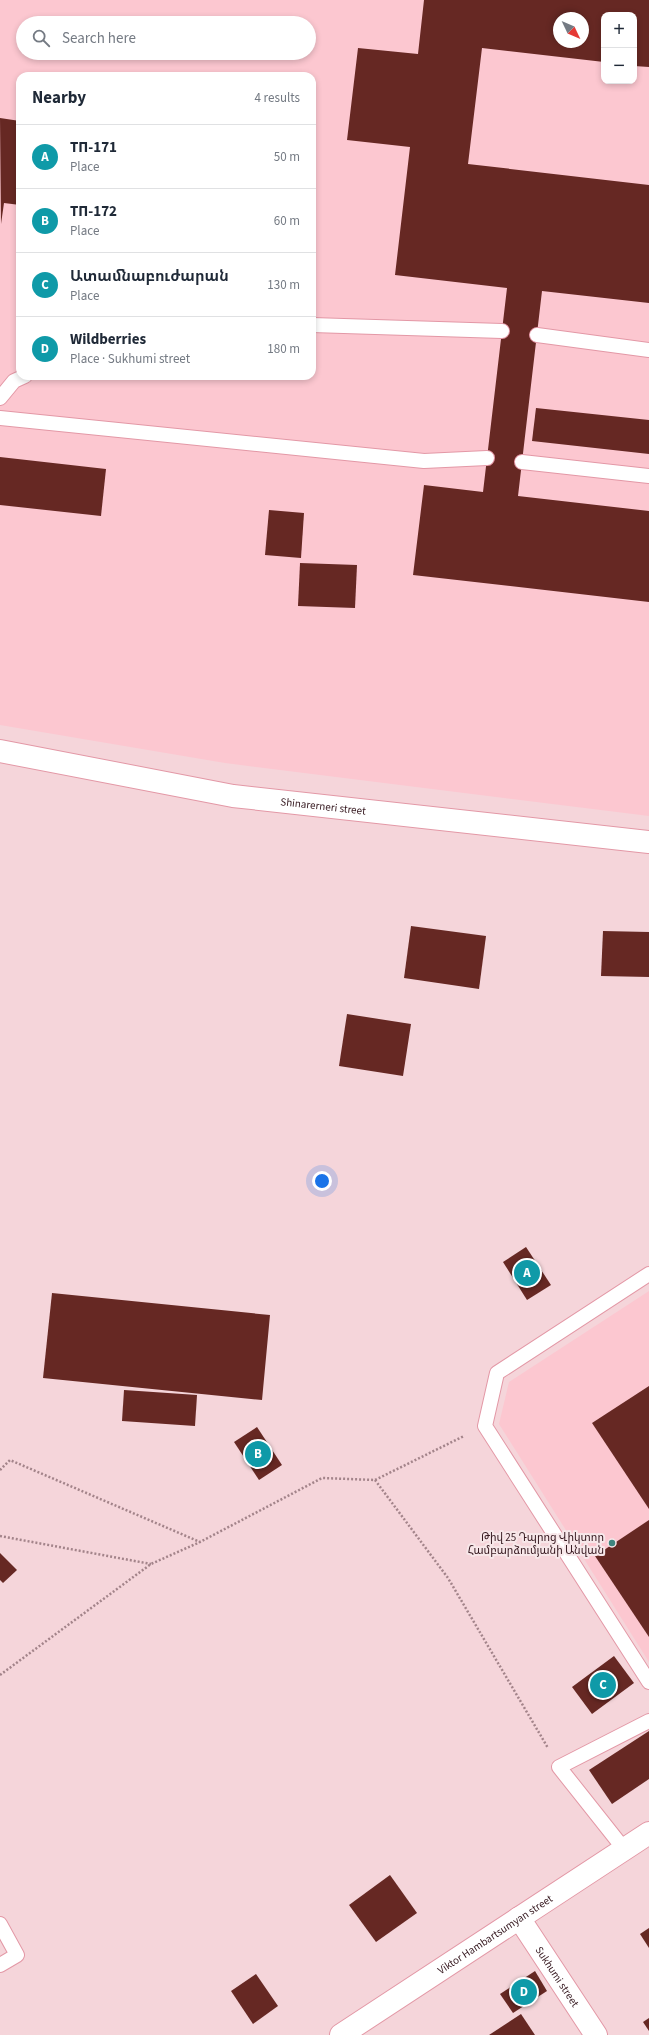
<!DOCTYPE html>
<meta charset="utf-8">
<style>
body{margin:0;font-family:"Source Sans 3","Noto Sans Armenian",sans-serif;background:#f2f2f3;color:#1f2937}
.controls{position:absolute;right:12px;top:12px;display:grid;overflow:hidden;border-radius:8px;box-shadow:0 2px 6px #0003}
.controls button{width:36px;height:36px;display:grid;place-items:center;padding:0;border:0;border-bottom:1px solid #e0e1e3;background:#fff;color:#1f2937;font:20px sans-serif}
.compass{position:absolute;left:553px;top:12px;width:36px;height:36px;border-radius:50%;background:#fff;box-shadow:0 2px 6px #0003;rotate:134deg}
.you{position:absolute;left:322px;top:1181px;width:14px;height:14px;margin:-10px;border:3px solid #fff;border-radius:50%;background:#1a73e8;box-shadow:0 0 0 6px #1a73e833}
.badge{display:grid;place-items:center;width:26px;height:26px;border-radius:50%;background:#db2777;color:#fff;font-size:13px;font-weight:700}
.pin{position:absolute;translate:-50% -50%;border:2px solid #fff;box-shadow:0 1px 4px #0006}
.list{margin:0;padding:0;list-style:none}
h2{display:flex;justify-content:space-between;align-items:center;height:52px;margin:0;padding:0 16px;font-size:17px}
h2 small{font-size:13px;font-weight:400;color:#747a83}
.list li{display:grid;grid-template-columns:26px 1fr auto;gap:12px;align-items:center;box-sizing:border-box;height:64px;padding:0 16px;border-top:1px solid #e0e1e3}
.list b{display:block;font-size:15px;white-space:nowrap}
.list p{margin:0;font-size:13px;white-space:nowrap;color:#747a83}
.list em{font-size:13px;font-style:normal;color:#747a83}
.icon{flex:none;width:22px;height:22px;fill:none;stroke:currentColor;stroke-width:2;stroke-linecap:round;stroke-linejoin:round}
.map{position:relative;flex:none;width:649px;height:2035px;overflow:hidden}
.search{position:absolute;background:#fff;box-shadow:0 2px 6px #0003;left:16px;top:16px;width:300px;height:44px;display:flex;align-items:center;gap:10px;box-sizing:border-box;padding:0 14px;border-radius:22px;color:#747a83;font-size:15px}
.panel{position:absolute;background:#fff;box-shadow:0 2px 6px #0003;left:16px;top:72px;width:300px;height:308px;border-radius:12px}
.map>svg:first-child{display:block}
.built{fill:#fcc7d0;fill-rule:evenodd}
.building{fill:#662823;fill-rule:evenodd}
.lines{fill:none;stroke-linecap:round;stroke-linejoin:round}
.service-casing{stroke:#e398a6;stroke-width:16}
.minor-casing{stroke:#e398a6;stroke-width:24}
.tertiary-casing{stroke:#e398a6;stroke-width:24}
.path{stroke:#a3848a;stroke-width:2.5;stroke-dasharray:2 2;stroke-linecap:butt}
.service{stroke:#fff;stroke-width:14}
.minor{stroke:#fff;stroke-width:22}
.tertiary{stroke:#fff;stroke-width:22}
.poi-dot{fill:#3e857e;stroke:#f7e7e9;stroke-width:1.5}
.labels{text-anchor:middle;stroke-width:4;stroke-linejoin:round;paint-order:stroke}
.street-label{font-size:11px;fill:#35181f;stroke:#f7e7e9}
.poi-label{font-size:11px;fill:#35181f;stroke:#f7e7e9;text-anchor:end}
</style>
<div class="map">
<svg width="649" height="2035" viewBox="0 0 649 2035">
<rect width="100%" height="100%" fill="#f5d5da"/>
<g class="built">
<path d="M0 0H649V816L225 763 0 725ZM604 15H634V81H604ZM559 18H583V42H559ZM23 23H309V53H23ZM20 76H312V376H20Z"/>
<polygon points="649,1291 649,1662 499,1424 509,1382"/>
</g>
<g class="building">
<path d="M424 0H649V67L634 66V15H604V62L482 48 468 164 649 185V303L542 291 518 496 649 511V602L413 575 424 485 483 492 507 288 395 275 410 147 347 140 358 48 418 54ZM559 18H583V42H559Z"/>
<polygon points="0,118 20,121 20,205 4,203 1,224"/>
<polygon points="536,408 649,420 649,454 532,441"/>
<polygon points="0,457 106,469 101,516 0,505"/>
<polygon points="269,510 304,513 301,558 265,555"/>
<polygon points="300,563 357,565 355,608 298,606"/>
<polygon points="411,926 486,936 479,989 404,978"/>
<polygon points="603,931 649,932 649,977 601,976"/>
<polygon points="347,1014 411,1024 403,1076 339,1066"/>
<polygon points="526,1247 551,1285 527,1300 503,1262"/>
<polygon points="52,1293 270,1315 262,1400 43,1378"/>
<polygon points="649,1386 649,1509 592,1423"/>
<polygon points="124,1390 197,1395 195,1426 122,1421"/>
<polygon points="257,1427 282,1465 259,1480 234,1442"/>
<polygon points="649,1520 649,1637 595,1556"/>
<polygon points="0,1553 17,1570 3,1583 0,1580"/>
<polygon points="614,1656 634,1683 592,1714 572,1687"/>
<polygon points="649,1731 649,1779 612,1804 589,1770"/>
<polygon points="390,1875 417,1913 376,1942 349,1905"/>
<polygon points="649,1928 649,1948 640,1934"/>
<polygon points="535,1971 547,1991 513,2013 500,1994"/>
<polygon points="256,1974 278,2006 253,2024 231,1991"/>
<polygon points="521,2014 535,2035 489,2035"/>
<polygon points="649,2018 649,2031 643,2022"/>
</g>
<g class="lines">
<defs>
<g id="service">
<polyline points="312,325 502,331"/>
<polyline points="537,335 649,350"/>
<polyline points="0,398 14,381 25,376"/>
<polyline points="0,418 424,461 487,458"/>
<polyline points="522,462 649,476"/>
<polyline points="649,1274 497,1373 485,1426 649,1682"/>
<polyline points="624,1849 559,1767 649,1721"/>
<polyline points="0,1924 17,1955 0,1965"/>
</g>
<g id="minor">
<path id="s1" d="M0 751 233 796 649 842"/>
<path id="s2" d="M519 1918 596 2035"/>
</g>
<g id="tertiary">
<path id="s3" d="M341 2035 649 1833"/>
</g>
</defs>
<use href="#service" class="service-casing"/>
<use href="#minor" class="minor-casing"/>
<use href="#tertiary" class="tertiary-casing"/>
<g class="path">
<polyline points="0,1470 10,1460 200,1542"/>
<polyline points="375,1480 448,1578 548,1748"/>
<polyline points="0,1536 151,1564"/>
<polyline points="0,1675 151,1564 200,1542 322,1478 375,1480 464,1436"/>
</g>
<use href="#service" class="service"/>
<use href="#minor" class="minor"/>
<use href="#tertiary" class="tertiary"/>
</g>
<circle class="poi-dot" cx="612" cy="1543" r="4"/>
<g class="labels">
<g class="street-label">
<text dy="4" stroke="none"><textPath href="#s1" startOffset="328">Shinarerneri street</textPath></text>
<text dy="4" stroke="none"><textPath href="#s3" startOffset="184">Viktor Hambartsumyan street</textPath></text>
<text dy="4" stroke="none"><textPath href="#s2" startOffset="70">Sukhumi street</textPath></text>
</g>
<g class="poi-label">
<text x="604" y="1541">Թիվ 25 Դպրոց Վիկտոր<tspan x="604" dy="13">Համբարձումյանի Անվան</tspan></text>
</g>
</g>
</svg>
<div class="controls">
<button>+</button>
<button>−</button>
</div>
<svg class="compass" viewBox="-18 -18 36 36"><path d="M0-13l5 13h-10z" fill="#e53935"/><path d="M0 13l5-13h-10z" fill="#747a83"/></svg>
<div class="you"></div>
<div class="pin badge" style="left:527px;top:1273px;background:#0f9aa8">A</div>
<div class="pin badge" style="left:258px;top:1454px;background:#0f9aa8">B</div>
<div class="pin badge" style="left:603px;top:1685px;background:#0f9aa8">C</div>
<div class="pin badge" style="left:524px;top:1992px;background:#0f9aa8">D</div>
<div class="search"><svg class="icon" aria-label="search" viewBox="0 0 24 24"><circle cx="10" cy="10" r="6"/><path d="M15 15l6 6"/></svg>Search here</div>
<section class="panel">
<h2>Nearby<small>4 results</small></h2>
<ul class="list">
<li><span class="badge" style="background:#0f9aa8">A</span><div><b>ТП-171</b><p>Place</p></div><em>50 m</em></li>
<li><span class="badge" style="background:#0f9aa8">B</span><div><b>ТП-172</b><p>Place</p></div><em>60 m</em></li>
<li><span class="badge" style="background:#0f9aa8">C</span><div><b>Ատամնաբուժարան</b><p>Place</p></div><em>130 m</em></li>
<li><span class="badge" style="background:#0f9aa8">D</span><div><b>Wildberries</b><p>Place · Sukhumi street</p></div><em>180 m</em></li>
</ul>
</section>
</div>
